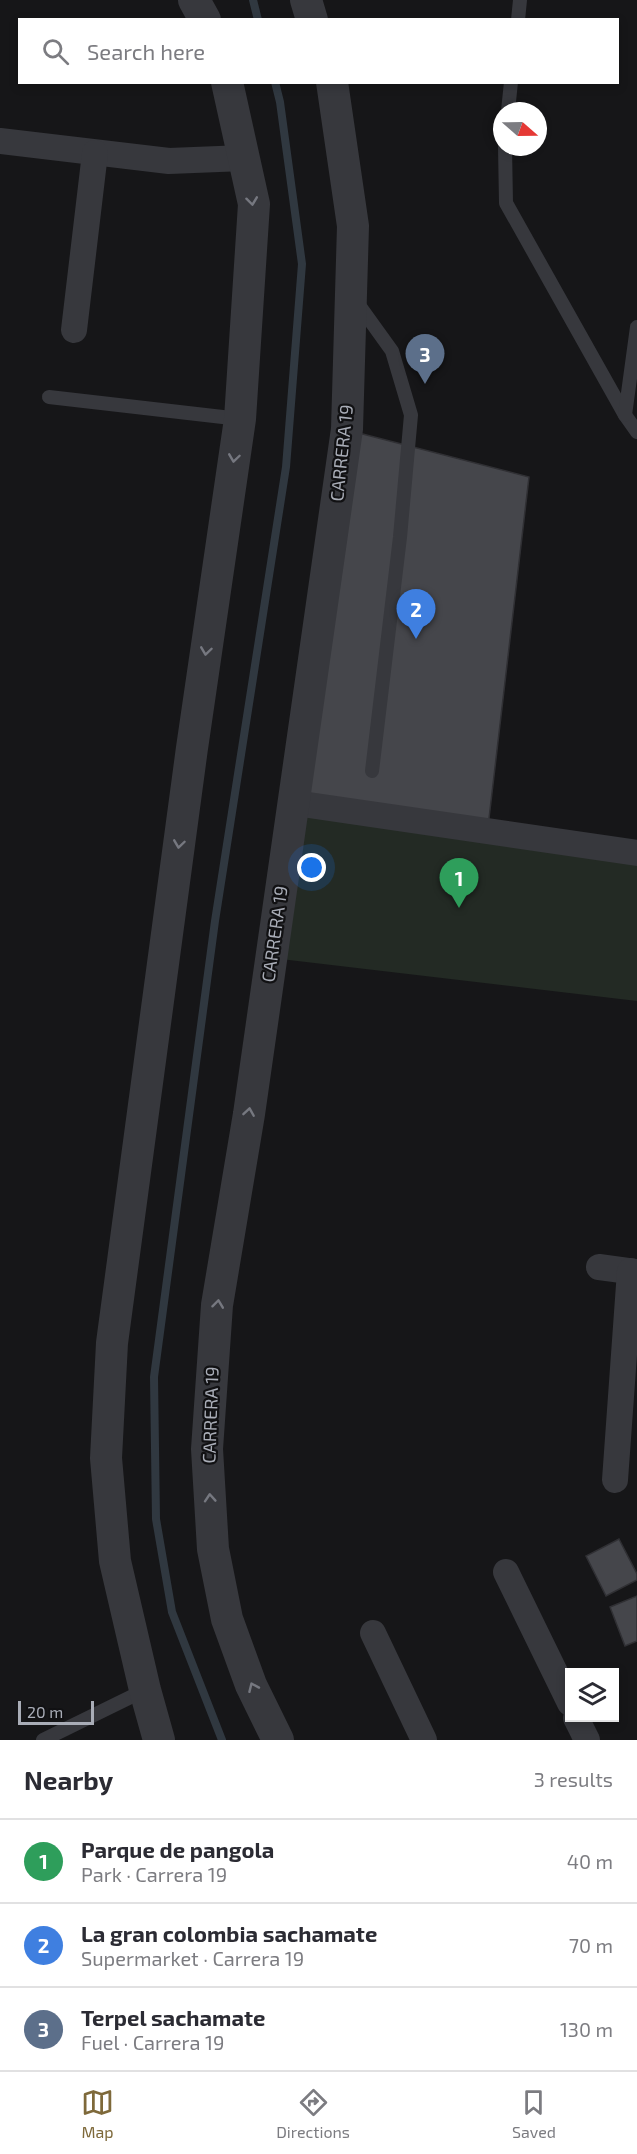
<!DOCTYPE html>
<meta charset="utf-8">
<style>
body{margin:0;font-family:"Exo 2",sans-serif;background:#f7f7f7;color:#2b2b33}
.controls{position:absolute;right:18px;bottom:18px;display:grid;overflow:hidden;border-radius:0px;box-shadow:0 3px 9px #0003}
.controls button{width:54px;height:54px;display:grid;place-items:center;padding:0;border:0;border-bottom:2px solid #e1e1e2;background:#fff;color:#2b2b33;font:30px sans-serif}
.compass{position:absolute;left:493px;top:102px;width:54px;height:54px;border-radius:50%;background:#fff;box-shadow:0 3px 9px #0003;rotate:110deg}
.scale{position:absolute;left:18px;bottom:15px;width:76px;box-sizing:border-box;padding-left:6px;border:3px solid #a9adb7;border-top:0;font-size:16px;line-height:21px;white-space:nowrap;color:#a9adb7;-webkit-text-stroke:4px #111113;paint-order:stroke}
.you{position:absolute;left:312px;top:868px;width:21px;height:21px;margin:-15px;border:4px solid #fff;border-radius:50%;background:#1a73e8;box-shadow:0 0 0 9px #1a73e833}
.badge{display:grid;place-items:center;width:39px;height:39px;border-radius:50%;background:#7e693a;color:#fff;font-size:20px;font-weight:700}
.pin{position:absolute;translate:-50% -50px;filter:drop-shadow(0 2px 3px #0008)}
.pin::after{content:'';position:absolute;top:32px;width:21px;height:18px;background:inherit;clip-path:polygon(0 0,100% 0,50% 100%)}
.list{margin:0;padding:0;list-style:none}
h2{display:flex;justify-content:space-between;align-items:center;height:78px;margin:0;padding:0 24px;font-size:26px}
h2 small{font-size:20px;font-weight:400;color:#7c7c81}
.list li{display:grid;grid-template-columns:39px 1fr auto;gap:18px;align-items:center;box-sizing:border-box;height:84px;padding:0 24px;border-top:2px solid #e1e1e2}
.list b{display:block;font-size:22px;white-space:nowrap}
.list p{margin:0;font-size:20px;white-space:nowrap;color:#7c7c81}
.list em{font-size:20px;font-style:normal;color:#7c7c81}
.icon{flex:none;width:33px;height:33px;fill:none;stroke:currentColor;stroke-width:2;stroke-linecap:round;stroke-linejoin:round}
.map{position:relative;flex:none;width:637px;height:1740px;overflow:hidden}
.search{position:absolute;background:#fff;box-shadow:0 3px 9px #0003;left:18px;right:18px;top:18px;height:66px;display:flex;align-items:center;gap:15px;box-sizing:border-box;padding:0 21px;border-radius:0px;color:#7c7c81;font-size:22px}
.sheet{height:330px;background:#fff}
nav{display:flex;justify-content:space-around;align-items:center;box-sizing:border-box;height:84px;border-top:2px solid #e1e1e2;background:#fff;font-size:16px;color:#7c7c81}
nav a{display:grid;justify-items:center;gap:3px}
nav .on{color:#7e693a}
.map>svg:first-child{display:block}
.green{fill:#232a24}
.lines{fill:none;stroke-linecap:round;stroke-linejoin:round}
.stream{stroke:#303840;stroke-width:8}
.building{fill:#45464b;stroke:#303034;stroke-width:1.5}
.service{stroke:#37383d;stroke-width:14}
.minor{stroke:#37383d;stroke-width:26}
.tertiary{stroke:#37383d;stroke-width:32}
.oneway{stroke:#767880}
.labels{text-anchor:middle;stroke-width:4.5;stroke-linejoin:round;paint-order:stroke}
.street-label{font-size:18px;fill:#a9adb7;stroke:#111113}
</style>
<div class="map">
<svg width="637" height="1740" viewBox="0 0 637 1740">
<rect width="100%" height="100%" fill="#161618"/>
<polygon class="green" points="300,810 637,857 637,1001 272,958"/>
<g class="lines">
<g class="stream">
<polyline points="253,0 258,20"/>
<polyline points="222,1740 172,1612 156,1519 154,1377 215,921 286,467 302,264 280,102 275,82"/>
</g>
</g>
<g class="building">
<polygon points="351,431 529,477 488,827 300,801"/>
<polygon points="619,1539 637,1574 637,1580 606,1596 586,1556"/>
<polygon points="637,1596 637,1641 625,1646 610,1607"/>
</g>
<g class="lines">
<g class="service">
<polyline points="518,20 520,0"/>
<polyline points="508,111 511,82"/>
<polyline points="505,147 506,203 625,415 637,432"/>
<polyline points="356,301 392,351 411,415 400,537 372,771"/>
<polyline points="49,397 240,419"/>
<polyline points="625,415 637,327"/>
<polyline points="43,1740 145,1690"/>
</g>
<g class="minor">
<polyline points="0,141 169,161 244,158"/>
<polyline points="74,330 95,153"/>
<polyline points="295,803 637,853"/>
<polyline points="599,1267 637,1272"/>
<polyline points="615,1480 630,1271"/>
<polyline points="506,1572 570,1703"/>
<polyline points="373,1633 424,1740"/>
<polyline points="576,1718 587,1740"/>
</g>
<g class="tertiary">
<polyline points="194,0 205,20"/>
<polyline points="306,0 312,20"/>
<polyline points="159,1740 145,1690 115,1561 106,1458 112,1343 192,748 240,419 254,204 227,82"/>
<polyline points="278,1740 251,1685 227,1619 213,1549 207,1449 217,1305 249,1114 347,429 353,226 332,82"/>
</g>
</g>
<defs><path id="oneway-chevron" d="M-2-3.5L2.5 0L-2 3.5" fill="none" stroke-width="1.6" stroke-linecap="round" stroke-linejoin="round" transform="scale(1.5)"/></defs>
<g class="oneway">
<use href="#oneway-chevron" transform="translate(252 201) rotate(83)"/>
<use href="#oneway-chevron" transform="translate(234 458) rotate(98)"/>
<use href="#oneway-chevron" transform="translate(206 651) rotate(98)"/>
<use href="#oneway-chevron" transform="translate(179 844) rotate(98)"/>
<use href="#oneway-chevron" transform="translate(249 1112) rotate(-81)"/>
<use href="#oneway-chevron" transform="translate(218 1304) rotate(-83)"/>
<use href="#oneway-chevron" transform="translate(210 1498) rotate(-94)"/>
<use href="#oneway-chevron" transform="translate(253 1687) rotate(-114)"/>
</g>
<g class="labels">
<g class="street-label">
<text transform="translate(342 453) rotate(-84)" y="6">CARRERA 19</text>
<text transform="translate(275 934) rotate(-82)" y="6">CARRERA 19</text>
<text transform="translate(211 1415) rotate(-88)" y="6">CARRERA 19</text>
</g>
</g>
</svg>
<div class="controls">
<button><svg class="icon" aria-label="layers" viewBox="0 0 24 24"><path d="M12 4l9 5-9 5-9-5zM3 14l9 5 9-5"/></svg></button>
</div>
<svg class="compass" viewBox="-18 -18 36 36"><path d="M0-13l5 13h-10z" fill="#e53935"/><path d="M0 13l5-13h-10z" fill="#7c7c81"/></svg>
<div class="scale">20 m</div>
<div class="you"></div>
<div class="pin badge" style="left:459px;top:908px;background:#2e9e5b">1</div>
<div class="pin badge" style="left:416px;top:639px;background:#3f7fe0">2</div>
<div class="pin badge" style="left:425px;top:384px;background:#5c6f8a">3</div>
<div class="search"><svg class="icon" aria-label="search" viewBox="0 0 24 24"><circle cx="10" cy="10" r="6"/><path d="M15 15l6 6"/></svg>Search here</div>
</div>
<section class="sheet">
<h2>Nearby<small>3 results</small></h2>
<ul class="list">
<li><span class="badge" style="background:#2e9e5b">1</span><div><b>Parque de pangola</b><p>Park · Carrera 19</p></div><em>40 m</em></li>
<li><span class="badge" style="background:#3f7fe0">2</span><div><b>La gran colombia sachamate</b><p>Supermarket · Carrera 19</p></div><em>70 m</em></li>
<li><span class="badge" style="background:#5c6f8a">3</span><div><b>Terpel sachamate</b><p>Fuel · Carrera 19</p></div><em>130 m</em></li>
</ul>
</section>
<nav>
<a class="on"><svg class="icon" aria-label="map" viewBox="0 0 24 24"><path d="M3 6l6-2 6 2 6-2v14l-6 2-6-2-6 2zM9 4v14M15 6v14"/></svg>Map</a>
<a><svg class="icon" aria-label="directions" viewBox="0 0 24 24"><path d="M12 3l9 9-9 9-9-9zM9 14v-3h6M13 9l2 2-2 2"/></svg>Directions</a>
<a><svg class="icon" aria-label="saved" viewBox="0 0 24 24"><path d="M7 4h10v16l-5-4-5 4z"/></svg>Saved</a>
</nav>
